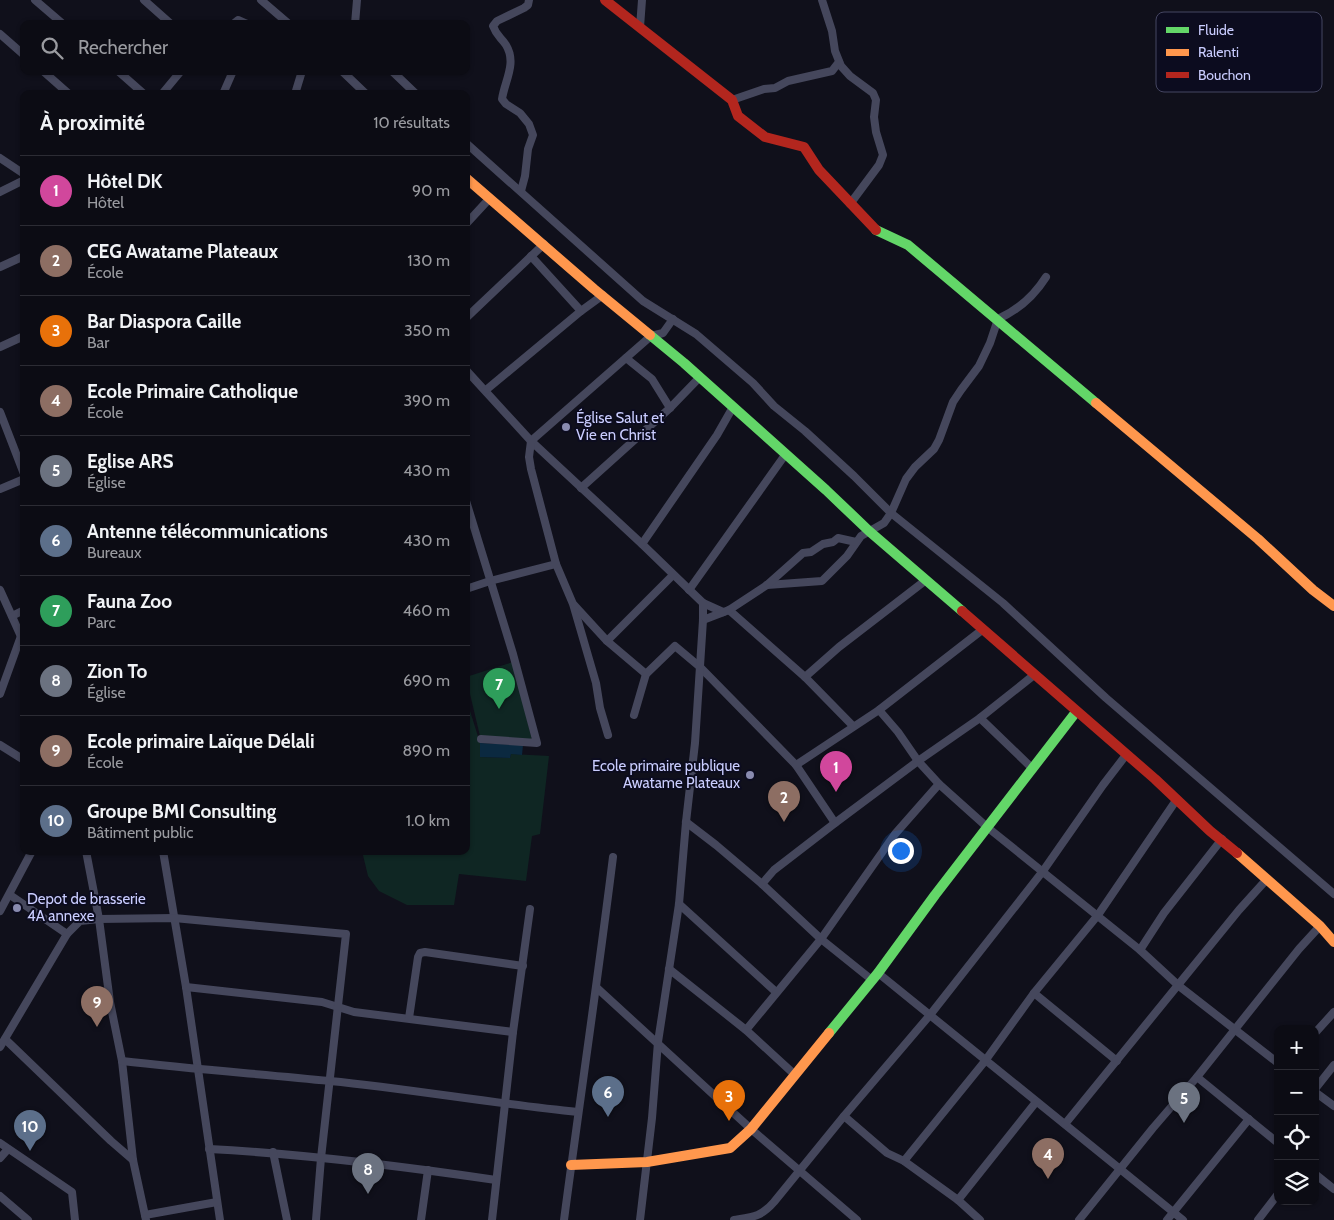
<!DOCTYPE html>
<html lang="fr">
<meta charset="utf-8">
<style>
body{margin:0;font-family:Cabin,sans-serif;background:#15151d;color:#f1f3f6}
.controls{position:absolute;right:15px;bottom:15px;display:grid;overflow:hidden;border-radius:10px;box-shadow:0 1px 4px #0004}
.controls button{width:45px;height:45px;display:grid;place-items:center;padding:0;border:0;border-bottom:1px solid #2c2c34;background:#0c0c14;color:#f1f3f6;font:25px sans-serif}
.you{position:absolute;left:900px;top:850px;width:18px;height:18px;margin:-12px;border:4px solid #fff;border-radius:50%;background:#1a73e8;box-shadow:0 0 0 8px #1a73e833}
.badge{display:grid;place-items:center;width:32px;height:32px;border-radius:50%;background:#898baf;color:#fff;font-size:16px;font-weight:700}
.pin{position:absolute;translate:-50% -41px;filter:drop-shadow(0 1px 2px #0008)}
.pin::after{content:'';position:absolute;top:26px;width:18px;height:15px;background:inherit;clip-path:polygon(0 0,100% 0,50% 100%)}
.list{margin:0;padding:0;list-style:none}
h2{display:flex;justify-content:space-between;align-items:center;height:65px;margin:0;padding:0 20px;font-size:21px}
h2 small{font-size:16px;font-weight:400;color:#9a9ba0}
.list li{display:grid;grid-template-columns:32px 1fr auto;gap:15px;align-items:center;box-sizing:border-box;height:70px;padding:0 20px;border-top:1px solid #2c2c34}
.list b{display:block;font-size:19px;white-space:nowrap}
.list p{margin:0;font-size:16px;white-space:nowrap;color:#9a9ba0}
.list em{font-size:16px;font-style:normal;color:#9a9ba0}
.icon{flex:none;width:28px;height:28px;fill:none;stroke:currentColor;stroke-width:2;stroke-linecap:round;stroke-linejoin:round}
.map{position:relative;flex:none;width:1334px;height:1220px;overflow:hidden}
.search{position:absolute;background:#0c0c14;box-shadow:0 1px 4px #0004;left:20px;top:20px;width:450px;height:55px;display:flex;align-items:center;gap:12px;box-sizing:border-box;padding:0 18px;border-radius:10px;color:#9a9ba0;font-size:19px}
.panel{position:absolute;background:#0c0c14;box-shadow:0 1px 4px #0004;left:20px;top:90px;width:450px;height:765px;border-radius:10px}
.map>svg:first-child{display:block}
.green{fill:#0f2623}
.water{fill:#0b2940}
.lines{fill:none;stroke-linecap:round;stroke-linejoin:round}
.street{stroke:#45475c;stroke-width:8}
.fast{stroke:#63d668;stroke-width:10}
.slow{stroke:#ff974d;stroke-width:10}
.jam{stroke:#b3261e;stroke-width:10}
.poi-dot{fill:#898baf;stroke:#0c0c1f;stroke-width:2}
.labels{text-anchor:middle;stroke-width:4;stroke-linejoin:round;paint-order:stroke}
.poi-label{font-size:15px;fill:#cacdff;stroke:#0c0c1f;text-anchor:start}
.key{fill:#0c0c1f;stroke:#454662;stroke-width:1}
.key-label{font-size:14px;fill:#cacdff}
</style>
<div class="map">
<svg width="1334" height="1220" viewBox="0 0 1334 1220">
<rect width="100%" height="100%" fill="#10101b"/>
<g class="green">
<polygon points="513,662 532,740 480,736 466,677"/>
<polygon points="466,698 480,743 480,757 510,758 511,754 549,756 540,834 532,836 526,881 459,874 454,905 407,905 379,891 368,876 362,851 466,851"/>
</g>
<polygon class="water" points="480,743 523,745 522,755 511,754 510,758 480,757"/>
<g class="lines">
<g class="street">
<polyline points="35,0 63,24"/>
<polyline points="144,0 171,24"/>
<polyline points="261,0 289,24"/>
<polyline points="822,0 832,31 835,51 841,66 850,76 873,93 876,100 874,117 876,132 883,155 879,165 850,204"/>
<polyline points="233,24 238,20 247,24"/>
<polyline points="355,24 357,0"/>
<polyline points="640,27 642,0"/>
<polyline points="0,34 24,55"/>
<polyline points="43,71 69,94"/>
<polyline points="118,71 144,94"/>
<polyline points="342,71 366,94"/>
<polyline points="392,71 416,94"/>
<polyline points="162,94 181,71"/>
<polyline points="223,94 233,71"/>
<polyline points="295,94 302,71"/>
<polyline points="732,100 764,89 775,88 788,81 832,71 839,62"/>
<polyline points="466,143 643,301 696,334 753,383 774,406 805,431 854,476 891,513 1003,603 1106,698 1334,894"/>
<polyline points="0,158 24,174"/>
<path d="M521 191 525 176 528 149 533 135 529 124 520 113 506 104 502 99C505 80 517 63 506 45 501 37 497 37 493 26L497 21 524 8 528 5 529 0"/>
<polyline points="0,192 24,180"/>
<polyline points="466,224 490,198"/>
<polyline points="531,256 581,311"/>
<polyline points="0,267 24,256"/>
<polyline points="466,318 544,244"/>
<polyline points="0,347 24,336"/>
<polyline points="626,358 652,379 670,408"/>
<polyline points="466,370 531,441 642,544 703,603 723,612"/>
<polyline points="486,390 581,311 603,295"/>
<polyline points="0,412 24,474"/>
<polyline points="581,488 670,408 699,378"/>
<polyline points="0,489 24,479"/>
<polyline points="466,501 513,654 537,743 481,739"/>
<polyline points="642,544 717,435 733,407"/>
<path d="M767 585 822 581 847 556 861 536 884 523 891 513 906 479 915 467 934 449 939 440 953 402 961 390 979 366 990 343 998 319C1018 310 1034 296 1046 277"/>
<polyline points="466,589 490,581 556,564"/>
<polyline points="0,590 24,643"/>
<polyline points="689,590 785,455"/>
<polyline points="574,605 607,641 646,674"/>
<polyline points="729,610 805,677 853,726"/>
<polyline points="12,616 24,610"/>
<polyline points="703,620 729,610 767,585 803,553 811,552 823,544 833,542 838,538 856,542"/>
<polyline points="607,641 673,575"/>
<polyline points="805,677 839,647 926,580"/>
<polyline points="0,694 21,636"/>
<polyline points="879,710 898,732 918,761 939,784 987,827 1140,950 1179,986 1278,1063"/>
<polyline points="634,715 646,674 675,646 700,667 796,765 835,823"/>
<polyline points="980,718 1033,769"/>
<polyline points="608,735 600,708 596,683 573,604 556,564 531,469 529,457 531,441 651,336 663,333 673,319"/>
<polyline points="0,745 24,760"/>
<polyline points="796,765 879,710 982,630"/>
<polyline points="686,822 716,845 762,884 821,939 872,980"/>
<polyline points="86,851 99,919 110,1002 122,1061 133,1160 146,1220"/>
<polyline points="163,851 186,987 220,1220"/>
<polyline points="762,884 774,870 835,823 918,761 980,718 1034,675"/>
<polyline points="10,895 67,934"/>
<polyline points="679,904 776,992"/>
<polyline points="0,911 32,851"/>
<polyline points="1140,950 1164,913 1222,839"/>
<polyline points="669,969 746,1030 794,1074"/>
<polyline points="878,973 1183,1220"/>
<polyline points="186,987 322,1002 354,1012 513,1032"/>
<polyline points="597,988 751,1129 857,1220"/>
<polyline points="1034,993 1117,1061"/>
<polyline points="409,1018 418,957 420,953 425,952 523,966"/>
<polyline points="746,1030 821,939 895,834 939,784"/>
<polyline points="1315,1033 1334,1012"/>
<polyline points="5,1039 111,1141 133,1160"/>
<polyline points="0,1047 67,934 80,921 99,919 174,918 346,934 321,1158 316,1220"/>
<path d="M122 1061C191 1069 260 1074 330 1081 412 1089 495 1104 578 1112"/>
<polyline points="1197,1077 1278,1143"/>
<polyline points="1315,1089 1334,1065"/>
<polyline points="1315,1092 1334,1106"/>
<polyline points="844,1116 887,1153 904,1161 958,1200 980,1220"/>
<polyline points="1065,1124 1239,910 1267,879"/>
<polyline points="0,1143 72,1192 75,1220"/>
<path d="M209 1149C306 1154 401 1166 496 1180"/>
<polyline points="273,1152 287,1220"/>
<polyline points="0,1158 8,1149"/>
<polyline points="904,1161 985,1061 1034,993 1098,915 1177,799"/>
<polyline points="1315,1174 1334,1189"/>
<polyline points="0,1196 28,1220"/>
<polyline points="958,1200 1036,1102"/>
<polyline points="145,1215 217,1202"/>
<polyline points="421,1220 428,1170"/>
<polyline points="492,1220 513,1032 530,909"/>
<path d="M564 1220C580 1099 598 978 613 857"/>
<polyline points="640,1220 652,1118 658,1042 679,904 686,822 695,743 703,620 703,603"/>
<path d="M734 1220C753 1217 761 1217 774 1202L844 1116 930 1015 1043 871 1103 785 1126 755"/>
<polyline points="1079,1220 1153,1128 1197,1077 1299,949 1320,926"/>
<polyline points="1167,1220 1249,1119"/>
<polyline points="1258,1220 1278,1194"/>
</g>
<g class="fast">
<polyline points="876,230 908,245 1096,403"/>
<polyline points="650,335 684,363 826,490 869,531 962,611"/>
<polyline points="829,1033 878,973 935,895 1076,712"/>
</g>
<g class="slow">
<polyline points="466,178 594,289 650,335"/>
<polyline points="1096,403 1258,539 1313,590 1334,606"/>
<polyline points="1237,853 1320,926 1334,942"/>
<polyline points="571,1165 647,1162 730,1148 751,1129 829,1033"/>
</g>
<g class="jam">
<polyline points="605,0 732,100 738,116 765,137 804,147 819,170 876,230"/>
<polyline points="962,611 1155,779 1210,831 1237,853"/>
</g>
</g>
<g class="poi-dot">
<circle cx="566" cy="427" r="5"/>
<circle cx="750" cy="775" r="5"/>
<circle cx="17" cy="908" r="5"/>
</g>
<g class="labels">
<g class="poi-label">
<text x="576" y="423">Église Salut et<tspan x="576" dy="17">Vie en Christ</tspan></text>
<text x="740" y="771" text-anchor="end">Ecole primaire publique<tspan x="740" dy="17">Awatame Plateaux</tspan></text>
<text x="27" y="904">Depot de brasserie<tspan x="27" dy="17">4A annexe</tspan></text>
</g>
</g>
<rect x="1156" y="12" width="166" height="80" rx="8" class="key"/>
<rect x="1166" y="27" width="23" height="6" fill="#63d668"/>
<rect x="1166" y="49" width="23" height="7" fill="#ff974d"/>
<rect x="1166" y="72" width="23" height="6" fill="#b3261e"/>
<g class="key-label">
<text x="1198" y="35">Fluide</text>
<text x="1198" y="57">Ralenti</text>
<text x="1198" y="80">Bouchon</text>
</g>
</svg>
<div class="controls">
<button>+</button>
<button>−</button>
<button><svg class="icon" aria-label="locate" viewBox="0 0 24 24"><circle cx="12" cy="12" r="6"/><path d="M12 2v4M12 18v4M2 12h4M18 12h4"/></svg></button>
<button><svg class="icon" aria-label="layers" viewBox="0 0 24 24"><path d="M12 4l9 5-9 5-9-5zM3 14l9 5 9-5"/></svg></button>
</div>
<div class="you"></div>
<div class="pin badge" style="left:836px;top:792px;background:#d1479c">1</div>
<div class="pin badge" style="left:784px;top:822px;background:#8d6e63">2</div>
<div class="pin badge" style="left:729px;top:1121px;background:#e8710a">3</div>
<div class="pin badge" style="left:1048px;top:1179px;background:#8d6e63">4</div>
<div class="pin badge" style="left:1184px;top:1123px;background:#6b7280">5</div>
<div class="pin badge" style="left:608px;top:1117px;background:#5c6f8a">6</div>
<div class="pin badge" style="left:499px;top:709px;background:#2e9e5b">7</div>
<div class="pin badge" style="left:368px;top:1194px;background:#6b7280">8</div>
<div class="pin badge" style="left:97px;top:1027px;background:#8d6e63">9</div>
<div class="pin badge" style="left:30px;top:1151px;background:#5c6f8a">10</div>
<div class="search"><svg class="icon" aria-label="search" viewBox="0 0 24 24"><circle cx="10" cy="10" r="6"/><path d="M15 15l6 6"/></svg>Rechercher</div>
<section class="panel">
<h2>À proximité<small>10 résultats</small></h2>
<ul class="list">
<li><span class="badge" style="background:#d1479c">1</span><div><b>Hôtel DK</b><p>Hôtel</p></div><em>90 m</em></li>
<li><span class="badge" style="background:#8d6e63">2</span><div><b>CEG Awatame Plateaux</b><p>École</p></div><em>130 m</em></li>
<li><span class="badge" style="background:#e8710a">3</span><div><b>Bar Diaspora Caille</b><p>Bar</p></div><em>350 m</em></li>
<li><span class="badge" style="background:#8d6e63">4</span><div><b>Ecole Primaire Catholique</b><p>École</p></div><em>390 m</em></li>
<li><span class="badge" style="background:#6b7280">5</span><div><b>Eglise ARS</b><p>Église</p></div><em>430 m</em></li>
<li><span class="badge" style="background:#5c6f8a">6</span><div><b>Antenne télécommunications</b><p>Bureaux</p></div><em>430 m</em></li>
<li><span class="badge" style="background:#2e9e5b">7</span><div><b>Fauna Zoo</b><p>Parc</p></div><em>460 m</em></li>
<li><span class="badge" style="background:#6b7280">8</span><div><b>Zion To</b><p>Église</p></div><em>690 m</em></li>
<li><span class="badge" style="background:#8d6e63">9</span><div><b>Ecole primaire Laïque Délali</b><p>École</p></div><em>890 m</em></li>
<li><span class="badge" style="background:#5c6f8a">10</span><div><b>Groupe BMI Consulting</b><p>Bâtiment public</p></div><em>1.0 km</em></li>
</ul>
</section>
</div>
